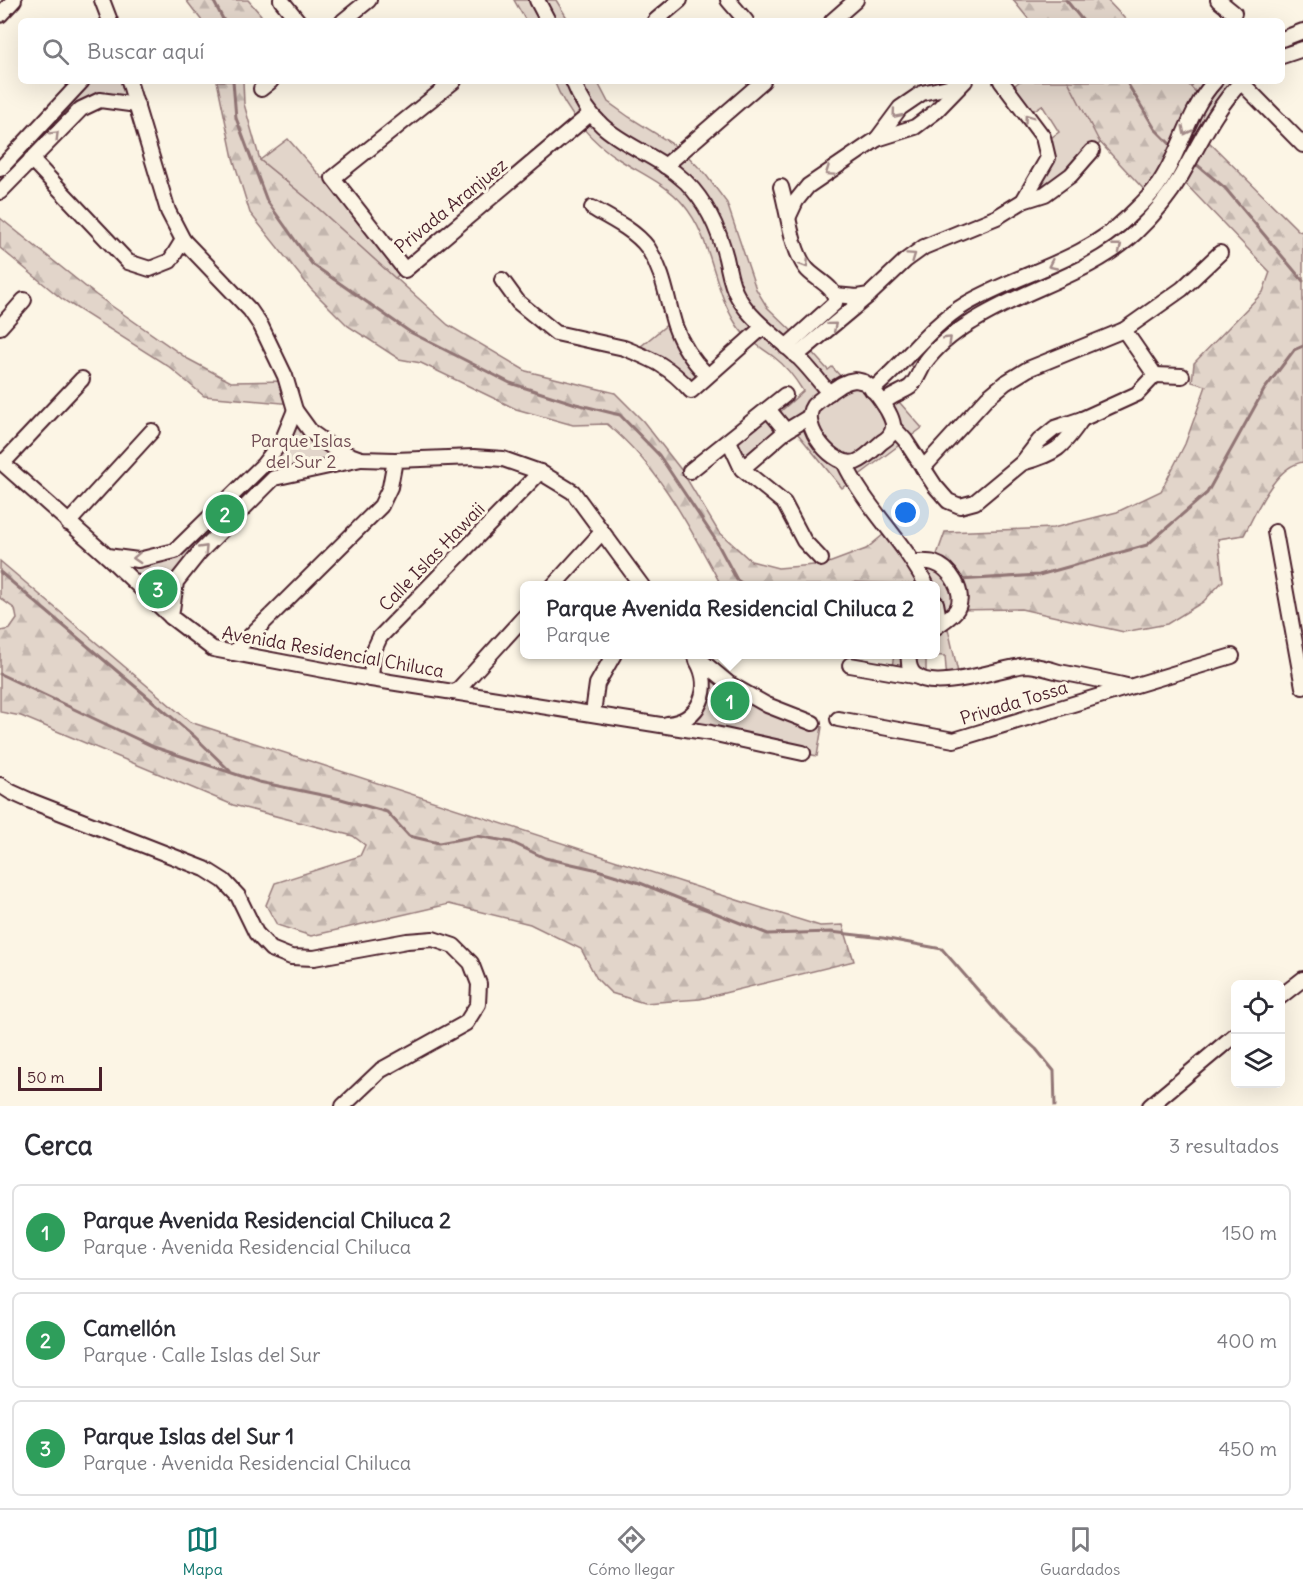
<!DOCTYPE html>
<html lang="es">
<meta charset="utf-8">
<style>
body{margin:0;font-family:Delius,sans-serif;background:#f2f2f3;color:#2b2b33}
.controls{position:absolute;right:18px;bottom:18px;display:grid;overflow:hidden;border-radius:9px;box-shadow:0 6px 24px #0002}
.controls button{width:54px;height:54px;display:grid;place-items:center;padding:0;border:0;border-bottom:2px solid #e1e1e2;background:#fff;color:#2b2b33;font:30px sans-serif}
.scale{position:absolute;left:18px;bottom:15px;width:84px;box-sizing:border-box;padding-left:6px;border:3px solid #4a1f2b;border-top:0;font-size:16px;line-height:21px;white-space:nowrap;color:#4a1f2b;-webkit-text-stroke:4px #fcf5e5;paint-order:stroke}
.you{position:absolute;left:906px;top:513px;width:21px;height:21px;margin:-15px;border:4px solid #fff;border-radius:50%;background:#1a73e8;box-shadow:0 0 0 9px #1a73e833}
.badge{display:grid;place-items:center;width:39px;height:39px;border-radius:50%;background:#0f766e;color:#fff;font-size:20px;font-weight:700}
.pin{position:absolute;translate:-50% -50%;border:3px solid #fff;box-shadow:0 2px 6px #0006}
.popup{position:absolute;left:520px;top:581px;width:420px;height:78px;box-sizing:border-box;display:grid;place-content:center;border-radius:9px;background:#fff;filter:drop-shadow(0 2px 4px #0005);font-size:20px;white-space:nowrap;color:#7c7c81}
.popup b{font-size:22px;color:#2b2b33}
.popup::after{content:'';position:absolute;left:50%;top:100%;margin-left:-12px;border:12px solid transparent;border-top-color:#fff}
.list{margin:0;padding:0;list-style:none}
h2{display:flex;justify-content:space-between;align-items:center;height:78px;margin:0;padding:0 24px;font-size:26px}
h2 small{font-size:20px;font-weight:400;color:#7c7c81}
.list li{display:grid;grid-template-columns:39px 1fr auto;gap:18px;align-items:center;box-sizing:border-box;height:96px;margin:0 12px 12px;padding:0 12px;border:2px solid #e1e1e2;border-radius:9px}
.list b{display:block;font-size:22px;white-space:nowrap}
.list p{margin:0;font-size:20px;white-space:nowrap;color:#7c7c81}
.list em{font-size:20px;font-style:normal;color:#7c7c81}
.icon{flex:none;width:33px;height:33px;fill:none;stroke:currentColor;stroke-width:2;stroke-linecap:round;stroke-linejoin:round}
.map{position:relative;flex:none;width:1303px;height:1106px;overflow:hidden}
.search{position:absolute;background:#fff;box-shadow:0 6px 24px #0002;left:18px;right:18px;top:18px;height:66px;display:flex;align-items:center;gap:15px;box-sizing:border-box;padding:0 21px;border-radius:9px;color:#7c7c81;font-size:22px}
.sheet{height:402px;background:#fff}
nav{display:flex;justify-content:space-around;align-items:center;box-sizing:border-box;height:84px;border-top:2px solid #e1e1e2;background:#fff;font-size:16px;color:#7c7c81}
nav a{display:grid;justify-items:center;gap:3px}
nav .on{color:#0f766e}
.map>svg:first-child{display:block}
.forest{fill:url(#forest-firs);stroke:#967a7a;stroke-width:1.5}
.park{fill:#e2d5ca;stroke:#967a7a;stroke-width:1.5}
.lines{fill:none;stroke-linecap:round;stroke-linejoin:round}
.stream{stroke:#917474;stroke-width:3}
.minor-casing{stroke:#4a1f2b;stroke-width:18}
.minor{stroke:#fcf5e5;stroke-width:14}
.oneway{stroke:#a38a88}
.labels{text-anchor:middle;stroke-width:6;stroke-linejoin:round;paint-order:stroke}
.street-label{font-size:18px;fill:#4a1f2b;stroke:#fcf5e5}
.park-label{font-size:18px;fill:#704c53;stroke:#fcf5e5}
</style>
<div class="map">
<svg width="1303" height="1106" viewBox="0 0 1303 1106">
<defs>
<pattern id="forest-firs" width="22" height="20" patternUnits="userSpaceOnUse" patternTransform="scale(1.5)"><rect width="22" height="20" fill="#e2d5ca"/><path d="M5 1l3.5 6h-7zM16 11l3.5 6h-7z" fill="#c3b6ae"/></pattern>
</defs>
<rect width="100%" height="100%" fill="#fcf5e5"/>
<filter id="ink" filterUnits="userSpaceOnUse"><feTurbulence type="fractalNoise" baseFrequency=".0167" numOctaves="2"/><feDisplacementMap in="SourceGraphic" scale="12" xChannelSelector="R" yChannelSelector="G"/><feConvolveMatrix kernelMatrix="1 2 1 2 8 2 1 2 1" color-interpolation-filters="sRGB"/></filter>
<g filter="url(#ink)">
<g class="forest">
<polygon points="186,0 248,0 261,15 255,21 202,21"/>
<polygon points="1013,0 1107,0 1127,21 1030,21"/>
<path d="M217 81H243L244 104 260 160 308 199 448 325 526 371 615 393 643 421 682 471 718 531 751 561 778 568 826 564 866 549 890 529 927 585H721C689 526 660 468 607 424L573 425 516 409 421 363 399 359 348 326 311 289 250 213 233 158Z"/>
<polygon points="1068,81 1185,81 1202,98 1149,195 1097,139"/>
<path d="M1203 136 1299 231 1303 232V462C1275 466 1256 512 1244 535L1218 539 1223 581 1203 602 1167 624 1124 632 1021 609 956 610 934 563 945 532 1053 528 1117 512 1161 491 1185 444 1206 386 1192 382 1194 363 1263 292 1270 272 1180 178Z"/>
<polygon points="0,218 96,295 188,359 231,382 286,381 293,404 204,396 168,366 62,299 0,248"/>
<polygon points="0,561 190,722 740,901 820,926 843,925 854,961 700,999 644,1003 611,993 597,979 581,949 530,924 449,904 311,936 277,925 266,905 275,883 360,856 365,845 353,836 233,805 21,716 0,712 0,631 10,629 17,619 15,609 0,598"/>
</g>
<g class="park">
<polygon points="514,0 556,0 569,21 526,21"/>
<polygon points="82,81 129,81 137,105 100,100 0,192 0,169"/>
<path d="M554 81H597L608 102 629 117 682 150 706 175 727 203 756 289 767 307 797 336 842 300 853 301 809 349 828 370 832 367 845 381 855 380 883 403 893 395 922 428 842 488 780 412 803 391C795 378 786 366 774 357 761 347 745 339 736 324 712 287 713 239 683 204 666 184 642 174 620 160 591 142 566 112 554 81Z"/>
<polygon points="1020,81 1068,81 1100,143 1070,174 1026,198 1037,181 1045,142 1059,132 1042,105 1027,115 1009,90"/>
<polygon points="1195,81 1242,81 1135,233 991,311 917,371 907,361 935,328 1083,250 1158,185 1202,98 1191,87"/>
<polygon points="288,139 322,178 333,178 405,270 395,278 308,199 260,160"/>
<polygon points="674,319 707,375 691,391 634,352"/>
<polygon points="768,409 786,431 742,469 729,441"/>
<polygon points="295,410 311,432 361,459 274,478 176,582 171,617 107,556 175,551 263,465"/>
<polygon points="915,562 934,563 959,597 946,620 960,681 947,681 945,656 926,655 926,679 891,672 894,655 936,654 936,586 927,585"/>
<polygon points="703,672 767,705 822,727 817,756 677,723 694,712"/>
</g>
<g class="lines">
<g class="stream">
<polyline points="213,0 224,21"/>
<polyline points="1066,0 1083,21"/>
<polyline points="233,81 236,118 267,201 312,264 410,332 510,383 576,404 620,415 659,455 715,539 737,580 746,586"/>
<polyline points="1126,81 1155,129 1171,145"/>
<polyline points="1196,164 1225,188 1303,281"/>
<polyline points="0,572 195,737 230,771"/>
<polyline points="959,580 1039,575 1147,545 1207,493 1264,390 1294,350 1303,346"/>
<polyline points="846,586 856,583 911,585"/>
<polyline points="0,674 154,747 259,782 341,799 387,812 409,836 439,843 477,836 511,842 545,858 594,869 640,883 768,934 831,932 883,938 942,949 1004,1020 1036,1049 1054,1071 1055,1106"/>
</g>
<defs>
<g id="minor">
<polyline points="102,0 110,21"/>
<polyline points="281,0 298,21"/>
<polyline points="537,0 548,21"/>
<polyline points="728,0 746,21"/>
<polyline points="1218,0 1234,13"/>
<polyline points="0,15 14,0"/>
<polyline points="343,21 369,0"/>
<polyline points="655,21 680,0"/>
<polyline points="832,21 856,0"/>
<polyline points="1282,39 1303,31"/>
<polyline points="1282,56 1303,49"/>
<polyline points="129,81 168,211 183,240 250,310 261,326 285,376 295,410 311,432 336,450 361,459 395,460 474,457 503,459 540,472 573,492 642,586"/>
<polyline points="454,81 333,178 405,270 590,114"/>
<path d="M573 81C597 145 643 142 686 182 707 203 719 230 726 258 729 271 731 286 738 297 753 323 779 338 799 358 810 369 819 381 829 393"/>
<polyline points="1241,82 1303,145"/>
<polyline points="261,89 271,81"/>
<polyline points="877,139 900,108 922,93 961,84"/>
<polyline points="31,159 128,262 150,269 170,261 183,240"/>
<polyline points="665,166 763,81"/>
<polyline points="0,169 82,81"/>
<path d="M781 187C788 211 791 248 806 268 814 279 838 287 835 303L786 347"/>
<polyline points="0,192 81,109 100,100 137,105"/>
<polyline points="1023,201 1045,194 1071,175 1092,151"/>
<path d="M592 208C610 218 636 231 648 248 665 275 666 297 675 326 682 346 693 361 707 375"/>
<polyline points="789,216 796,201 808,186 877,139 915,127 935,112 965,81"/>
<path d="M502 280 518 302 556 333 624 348C654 360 669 366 691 391L763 327"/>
<polyline points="835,295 857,297 869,295"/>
<polyline points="0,327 24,300"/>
<polyline points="1124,330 1155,375"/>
<polyline points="796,356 869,295 906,260 924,247 997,217 1023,201 1048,158 1043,137 1001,81"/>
<polyline points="1155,375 1182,376"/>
<path d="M855 380C856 380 864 382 864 382 874 388 895 417 893 428 892 434 887 439 882 442 875 448 865 459 856 462 834 469 799 426 813 406 816 402 823 398 827 394 837 387 844 381 855 380Z"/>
<path d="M872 390C905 363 929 326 966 304 1019 273 1082 262 1127 218 1137 208 1150 197 1158 185 1181 153 1188 110 1215 81"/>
<path d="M883 403C892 395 901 393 910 387 916 382 920 371 924 364 936 347 955 332 972 322 1025 288 1088 276 1135 233 1153 216 1169 197 1181 176 1200 143 1215 109 1242 81"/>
<polyline points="768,409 786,431"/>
<polyline points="893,427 905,440 935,486 948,501 960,506 975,502 1022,463 1039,441 1055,428 1082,419 1137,394 1155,375"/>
<polyline points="729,441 742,469 784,503 804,541 821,559"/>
<polyline points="0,461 107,556 171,617 213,649 371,679 711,733 803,753"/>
<path d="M844 462C865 507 904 541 927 586"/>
<polyline points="3,463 82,379"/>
<path d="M1022 463C1056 454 1062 448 1082 419"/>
<polyline points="923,468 987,398 1005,383 1028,369 1124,330 1182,289 1220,253"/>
<polyline points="742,469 786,431 809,417"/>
<polyline points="690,471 785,395"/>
<polyline points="68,523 152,431"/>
<polyline points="1275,532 1303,687"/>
<polyline points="107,556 138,560 175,551 263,465 283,439 295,410"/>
<path d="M915 562C921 562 928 561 934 563 950 568 966 592 957 609 953 616 942 622 936 627"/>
<polyline points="553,586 602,532"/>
<polyline points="936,603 938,614 938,625"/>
<polyline points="171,617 176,582 199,553 274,478 361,459"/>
<polyline points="233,653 381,506 390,487 395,460"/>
<polyline points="693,654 728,683 767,705 813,723"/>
<path d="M909 654C902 709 1006 664 1028 665 1038 666 1049 669 1059 672 1082 676 1105 681 1127 686"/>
<polyline points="850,665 919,677"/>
<polyline points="371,679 373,652 380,637 540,472"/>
<polyline points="456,692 524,617"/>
<polyline points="593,713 597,684 614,654"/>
<polyline points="838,719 954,740 1232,656"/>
<path d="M667 724C700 721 713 688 697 661"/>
<polyline points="0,785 11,792 31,801 205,869 224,881 238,896 256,933 271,949 291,957 314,958 407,941 433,939 454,946 471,963 479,984 478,1004 466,1023 381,1070 343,1106"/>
<polyline points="1280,997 1303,979"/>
<polyline points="1150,1106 1236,1034"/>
</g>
</defs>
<use href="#minor" class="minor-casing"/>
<use href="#minor" class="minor"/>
</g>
<defs><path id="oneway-chevron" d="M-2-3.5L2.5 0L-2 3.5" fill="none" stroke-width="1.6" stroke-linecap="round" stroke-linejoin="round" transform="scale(1.5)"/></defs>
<g class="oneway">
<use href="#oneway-chevron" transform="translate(896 114) rotate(130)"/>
<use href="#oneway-chevron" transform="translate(1028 118) rotate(-126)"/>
<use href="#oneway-chevron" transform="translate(1186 131) rotate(116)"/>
<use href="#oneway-chevron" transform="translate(55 135) rotate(-45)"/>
<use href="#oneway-chevron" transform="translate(829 172) rotate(146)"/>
<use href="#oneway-chevron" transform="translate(1118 247) rotate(-38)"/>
<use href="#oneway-chevron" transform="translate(912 256) rotate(-35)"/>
<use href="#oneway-chevron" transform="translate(805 264) rotate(58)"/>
<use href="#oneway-chevron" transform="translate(1052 265) rotate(155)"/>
<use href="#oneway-chevron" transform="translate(833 326) rotate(-40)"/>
<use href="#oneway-chevron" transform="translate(948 340) rotate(-44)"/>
<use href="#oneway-chevron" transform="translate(204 549) rotate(-46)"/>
<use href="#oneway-chevron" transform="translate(137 558) rotate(177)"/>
</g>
</g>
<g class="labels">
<g class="street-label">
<text transform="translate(451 206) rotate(-39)" y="6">Privada Aranjuez</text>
<text transform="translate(432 557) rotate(-46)" y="6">Calle Islas Hawaii</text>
<text transform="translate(333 652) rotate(10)" y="6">Avenida Residencial Chiluca</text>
<text transform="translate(1014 703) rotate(-17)" y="6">Privada Tossa</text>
</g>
<g class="park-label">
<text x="301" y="447">Parque Islas<tspan x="301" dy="21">del Sur 2</tspan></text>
</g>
</g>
</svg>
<div class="controls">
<button><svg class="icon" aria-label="locate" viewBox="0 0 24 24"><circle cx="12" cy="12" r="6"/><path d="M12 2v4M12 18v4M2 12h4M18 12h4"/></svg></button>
<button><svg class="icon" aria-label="layers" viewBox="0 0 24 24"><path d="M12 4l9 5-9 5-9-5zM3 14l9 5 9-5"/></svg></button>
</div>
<div class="scale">50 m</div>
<div class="you"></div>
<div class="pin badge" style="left:730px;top:701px;background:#2e9e5b">1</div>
<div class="popup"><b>Parque Avenida Residencial Chiluca 2</b>Parque</div>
<div class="pin badge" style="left:225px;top:514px;background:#2e9e5b">2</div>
<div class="pin badge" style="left:158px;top:589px;background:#2e9e5b">3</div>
<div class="search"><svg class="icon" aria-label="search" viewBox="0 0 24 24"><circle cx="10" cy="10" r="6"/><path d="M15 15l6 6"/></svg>Buscar aquí</div>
</div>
<section class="sheet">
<h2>Cerca<small>3 resultados</small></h2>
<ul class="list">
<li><span class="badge" style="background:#2e9e5b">1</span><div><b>Parque Avenida Residencial Chiluca 2</b><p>Parque · Avenida Residencial Chiluca</p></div><em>150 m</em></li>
<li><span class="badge" style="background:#2e9e5b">2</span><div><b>Camellón</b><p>Parque · Calle Islas del Sur</p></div><em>400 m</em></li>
<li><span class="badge" style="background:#2e9e5b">3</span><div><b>Parque Islas del Sur 1</b><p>Parque · Avenida Residencial Chiluca</p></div><em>450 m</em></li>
</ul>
</section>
<nav>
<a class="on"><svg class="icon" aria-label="map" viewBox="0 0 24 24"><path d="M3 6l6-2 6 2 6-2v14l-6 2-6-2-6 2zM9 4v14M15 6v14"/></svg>Mapa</a>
<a><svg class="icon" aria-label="directions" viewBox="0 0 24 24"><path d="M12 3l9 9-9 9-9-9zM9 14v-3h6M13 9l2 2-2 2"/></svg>Cómo llegar</a>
<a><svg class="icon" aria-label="saved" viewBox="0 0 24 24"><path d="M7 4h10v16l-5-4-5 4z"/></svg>Guardados</a>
</nav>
